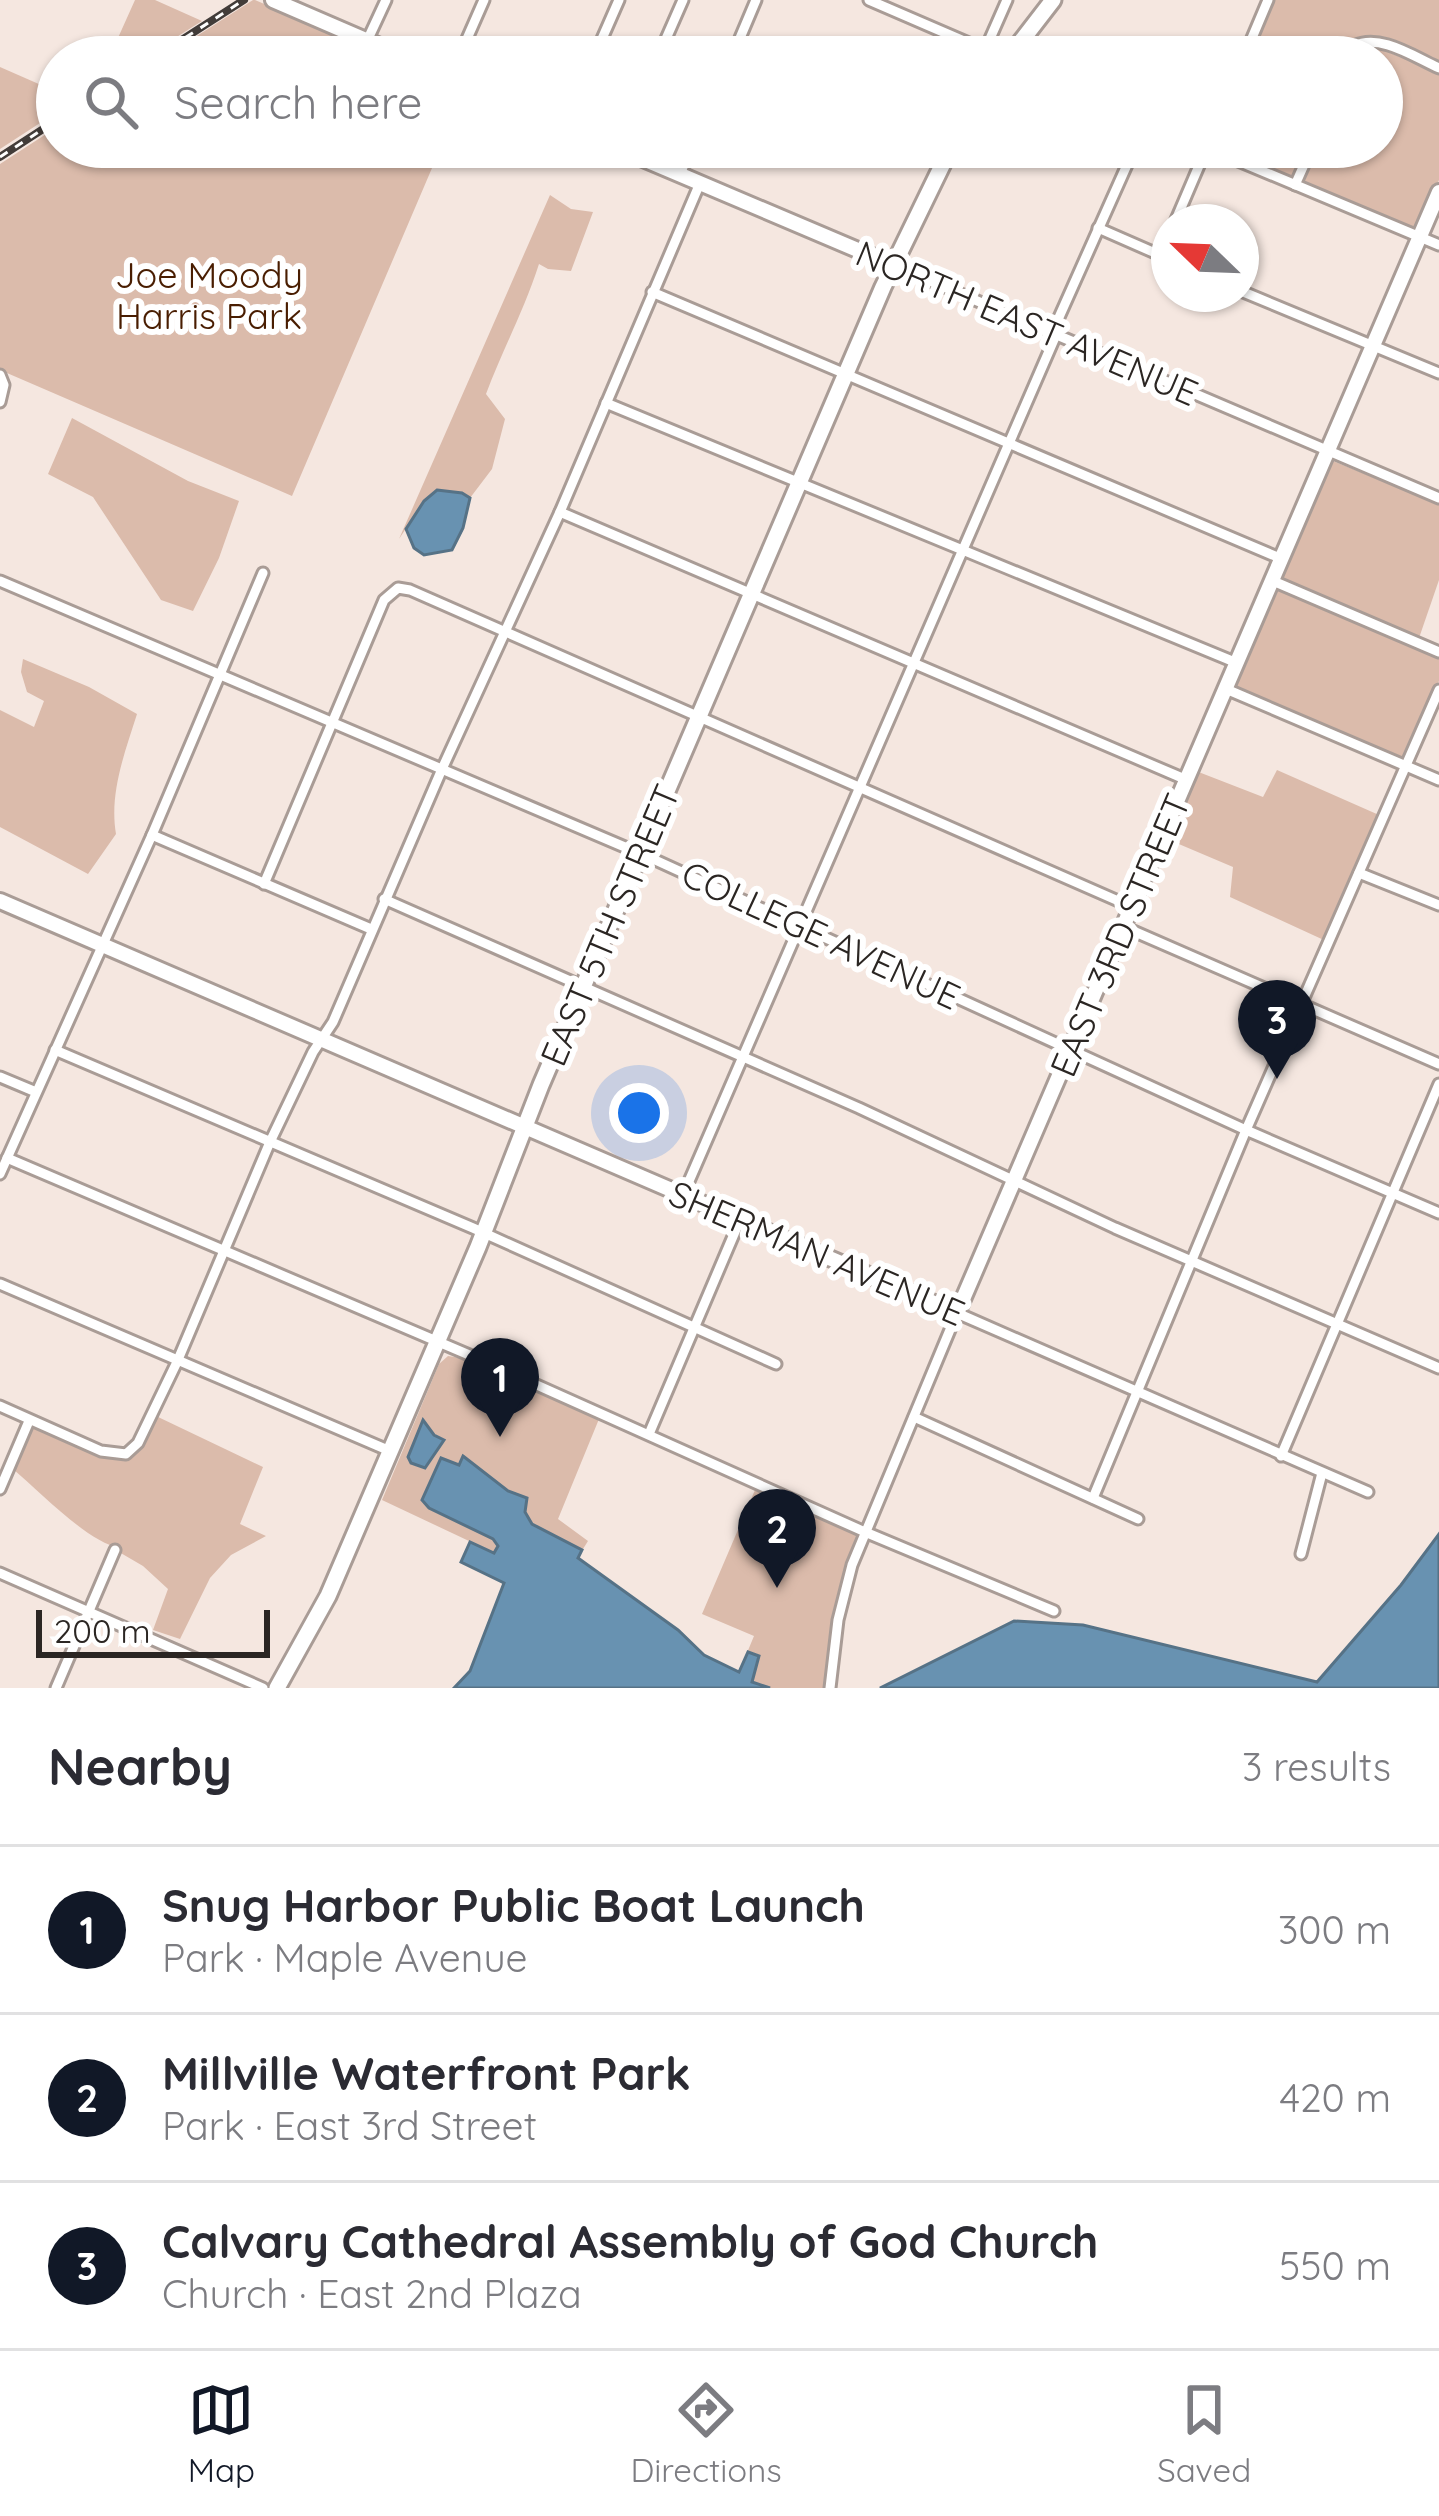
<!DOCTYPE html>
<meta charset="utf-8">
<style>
body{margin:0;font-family:Quicksand,sans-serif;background:#f2f2f3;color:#2b2b33}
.compass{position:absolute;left:1151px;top:204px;width:108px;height:108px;border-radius:50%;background:#fff;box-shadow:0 3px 9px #0004;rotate:293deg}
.scale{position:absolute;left:36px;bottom:30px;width:234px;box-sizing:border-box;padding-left:12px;border:6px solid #2b2623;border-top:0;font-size:33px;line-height:42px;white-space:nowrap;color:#2b2623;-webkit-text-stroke:9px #fff;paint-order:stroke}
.you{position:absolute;left:639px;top:1113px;width:42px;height:42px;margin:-30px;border:9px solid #fff;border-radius:50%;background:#1a73e8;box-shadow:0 0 0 18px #1a73e833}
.badge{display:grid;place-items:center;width:78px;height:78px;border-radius:50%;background:#111827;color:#fff;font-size:39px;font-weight:700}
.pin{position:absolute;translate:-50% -99px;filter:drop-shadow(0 3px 6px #0008)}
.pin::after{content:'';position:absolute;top:63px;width:42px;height:36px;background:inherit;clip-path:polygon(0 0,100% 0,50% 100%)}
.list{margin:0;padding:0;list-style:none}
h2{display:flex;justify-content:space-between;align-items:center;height:156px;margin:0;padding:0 48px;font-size:51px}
h2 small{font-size:39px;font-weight:400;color:#7c7c81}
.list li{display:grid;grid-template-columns:78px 1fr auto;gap:36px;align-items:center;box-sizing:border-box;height:168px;padding:0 48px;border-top:3px solid #e1e1e2}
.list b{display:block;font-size:45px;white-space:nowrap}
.list p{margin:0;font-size:39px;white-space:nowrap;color:#7c7c81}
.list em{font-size:39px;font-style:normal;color:#7c7c81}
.icon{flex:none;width:66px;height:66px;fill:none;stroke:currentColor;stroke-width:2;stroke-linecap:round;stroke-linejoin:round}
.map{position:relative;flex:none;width:1439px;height:1688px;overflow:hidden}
.search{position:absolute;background:#fff;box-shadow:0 3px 9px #0004;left:36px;right:36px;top:36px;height:132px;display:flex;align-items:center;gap:30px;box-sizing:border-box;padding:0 42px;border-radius:66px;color:#7c7c81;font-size:45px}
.sheet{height:660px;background:#fff}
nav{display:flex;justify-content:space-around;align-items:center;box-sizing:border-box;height:168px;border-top:3px solid #e1e1e2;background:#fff;font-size:33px;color:#7c7c81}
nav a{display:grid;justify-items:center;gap:6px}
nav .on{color:#111827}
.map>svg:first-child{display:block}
.green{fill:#dbbbab}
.water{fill:#6892b1;stroke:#567286;stroke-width:3}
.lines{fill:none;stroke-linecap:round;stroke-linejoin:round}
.street-casing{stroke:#a99c96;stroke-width:15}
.secondary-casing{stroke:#a99c96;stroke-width:20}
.primary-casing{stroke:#a99c96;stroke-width:21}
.street{stroke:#fff;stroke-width:9}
.secondary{stroke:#fff;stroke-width:14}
.primary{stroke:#fff;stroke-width:15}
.rail-casing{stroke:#423c39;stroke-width:8}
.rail{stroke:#fff;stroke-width:3;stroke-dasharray:9;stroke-linecap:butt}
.labels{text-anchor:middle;stroke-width:12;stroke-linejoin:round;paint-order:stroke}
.park-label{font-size:36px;fill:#491d01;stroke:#fff}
.street-label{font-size:36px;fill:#2b2623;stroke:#fff}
</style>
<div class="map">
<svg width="1439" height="1688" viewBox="0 0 1439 1688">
<rect width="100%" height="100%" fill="#f5e7e0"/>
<g class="green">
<polygon points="135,0 155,0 202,21 145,57 118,57 120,53 113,49"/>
<polygon points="253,0 255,0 387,57 164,57"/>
<path d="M1273 0H1439V63C1411 51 1379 28 1350 44L1345 57H1249Z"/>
<polygon points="1367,44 1439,72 1439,180 1417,232 1301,183 1316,147 1382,147 1382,57 1354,57 1358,49"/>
<polygon points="0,67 57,92 57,112 0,149"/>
<polygon points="57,127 57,147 441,147 292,496 0,370 0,164"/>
<polygon points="1215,147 1307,147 1293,180"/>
<path d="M550 195 571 209 593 212 571 271 548 269 539 264C525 308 503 349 486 394L505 419 492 469 470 498 462 493 424 501 399 539Z"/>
<polygon points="72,418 188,481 239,501 219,558 193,611 161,600 93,497 48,474"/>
<polygon points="1333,461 1439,504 1439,580 1419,638 1280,579"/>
<polygon points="1277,587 1439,656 1439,681 1403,761 1234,689"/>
<path d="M23 659 89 687 137 714C125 752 109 793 116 834L88 874 0 827V710L34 727 44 701 27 692 21 672Z"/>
<polygon points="1277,770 1379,815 1326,941 1230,897 1233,867 1167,839 1196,771 1263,797"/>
<polygon points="448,1356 461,1358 599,1419 558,1519 588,1541 578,1557 678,1630 704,1655 739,1672 754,1636 702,1614 755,1490 857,1534 834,1617 827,1688 708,1688 566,1583 508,1491 464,1457 459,1466 441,1459 424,1504 494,1539 494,1543 496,1533 512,1554 462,1559 469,1541 382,1500 439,1364"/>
<path d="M156 1416 263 1467 240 1524 266 1536 231 1555 210 1578 180 1639 153 1630 168 1589 143 1566 119 1552 120 1548C89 1543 41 1493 13 1469L31 1427 100 1455 128 1460 142 1446Z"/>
</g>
<g class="water">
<polygon points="437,490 462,493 470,498 463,528 452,550 424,555 414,548 406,529 424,501"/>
<polygon points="423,1420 434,1435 444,1440 425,1468 411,1463 408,1457"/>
<polygon points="463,1456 508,1491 527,1498 525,1512 532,1524 582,1550 578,1558 678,1630 704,1655 739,1672 748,1652 759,1656 752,1682 770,1688 454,1688 470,1671 504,1583 461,1562 470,1542 494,1553 498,1546 493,1539 429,1508 422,1500 441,1458 459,1465"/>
<polygon points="1439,1534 1439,1688 880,1688 1014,1621 1083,1625 1317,1682 1401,1585"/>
</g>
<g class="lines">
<defs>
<g id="street">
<polyline points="869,0 1001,57"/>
<polyline points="367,41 386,0"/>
<polyline points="985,50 1007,0"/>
<polyline points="459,57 484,0"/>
<polyline points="594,57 619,0"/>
<polyline points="658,57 683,0"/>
<polyline points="732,57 756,0"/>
<polyline points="1244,57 1268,0"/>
<path d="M1350 57 1354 46C1380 33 1414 57 1439 68"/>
<polyline points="912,147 943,161"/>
<polyline points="1205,147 1439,245"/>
<polyline points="680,174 692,147"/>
<polyline points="1295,185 1312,147"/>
<polyline points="1175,222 1207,147"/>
<polyline points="1098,228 1169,259"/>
<polyline points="1161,255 1169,235"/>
<polyline points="893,265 1439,498"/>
<polyline points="1241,291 1439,373"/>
<polyline points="652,292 1282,559"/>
<polyline points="1052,333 1135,147"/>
<polyline points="0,375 4,385 0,402"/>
<polyline points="606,403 1237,663"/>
<polyline points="560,512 1187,780"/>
<polyline points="0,581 653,859 1246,1130 1439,1213"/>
<polyline points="1273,581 1439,652"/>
<polyline points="1226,689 1439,780"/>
<polyline points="152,835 371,929"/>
<polyline points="1359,873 1439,905"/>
<polyline points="264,884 384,600 398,588 410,590 1132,907"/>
<polyline points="384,899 859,1108 1115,1228 1439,1368"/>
<polyline points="1124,927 1439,1064"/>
<polyline points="55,1050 473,1228 776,1364"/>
<polyline points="0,1077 36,1092"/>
<polyline points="7,1158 481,1360 865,1532 1054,1611"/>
<polyline points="0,1174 152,835 263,573"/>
<polyline points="683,1195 1056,335"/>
<polyline points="0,1284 390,1451"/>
<polyline points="0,1406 101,1451 126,1454 138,1443 177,1362 270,1142 313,1052 333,1022 442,769 560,512 700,183"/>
<polyline points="914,1417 1138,1519"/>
<polyline points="649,1434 740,1220"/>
<polyline points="1281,1456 1439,1084"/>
<polyline points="0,1489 29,1421"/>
<polyline points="1093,1498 1246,1130 1439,690"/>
<polyline points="1301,1554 1322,1473"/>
<polyline points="0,1573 263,1688"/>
<polyline points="56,1688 115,1550"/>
<polyline points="830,1688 838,1620 852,1565 957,1313 1368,1492"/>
</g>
<g id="secondary">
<polyline points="273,0 405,57"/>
<polyline points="615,147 893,265"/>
<polyline points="0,901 957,1313 1439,192"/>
</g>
<g id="primary">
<polyline points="1009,57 1053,0"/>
<polyline points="277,1688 328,1596 478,1247 541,1085 883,287 951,147"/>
</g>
</defs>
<use href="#street" class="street-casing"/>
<use href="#secondary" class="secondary-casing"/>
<use href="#primary" class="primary-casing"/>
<use href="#street" class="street"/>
<use href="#secondary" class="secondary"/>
<use href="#primary" class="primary"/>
<defs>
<g id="rail">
<polyline points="155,57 244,0"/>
<polyline points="0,157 57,120"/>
</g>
</defs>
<use href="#rail" class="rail-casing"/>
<use href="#rail" class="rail"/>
</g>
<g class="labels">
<g class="park-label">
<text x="209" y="288">Joe Moody<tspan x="209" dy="41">Harris Park</tspan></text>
</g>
<g class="street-label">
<text transform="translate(1027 323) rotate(23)" y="13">NORTH EAST AVENUE</text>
<text transform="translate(610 925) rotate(-67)" y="13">EAST 5TH STREET</text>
<text transform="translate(821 935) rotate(25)" y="13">COLLEGE AVENUE</text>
<text transform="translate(1120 935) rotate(-67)" y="13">EAST 3RD STREET</text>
<text transform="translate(817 1253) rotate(23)" y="13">SHERMAN AVENUE</text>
</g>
</g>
</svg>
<svg class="compass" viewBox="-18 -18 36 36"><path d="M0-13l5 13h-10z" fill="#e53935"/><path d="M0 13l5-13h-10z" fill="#7c7c81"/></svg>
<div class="scale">200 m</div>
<div class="you"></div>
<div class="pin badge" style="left:500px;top:1437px">1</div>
<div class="pin badge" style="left:777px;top:1588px">2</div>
<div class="pin badge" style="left:1277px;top:1079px">3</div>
<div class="search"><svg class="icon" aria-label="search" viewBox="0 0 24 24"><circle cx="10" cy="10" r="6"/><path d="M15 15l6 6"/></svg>Search here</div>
</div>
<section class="sheet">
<h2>Nearby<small>3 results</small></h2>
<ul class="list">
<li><span class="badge">1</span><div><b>Snug Harbor Public Boat Launch</b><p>Park · Maple Avenue</p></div><em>300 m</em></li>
<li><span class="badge">2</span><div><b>Millville Waterfront Park</b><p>Park · East 3rd Street</p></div><em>420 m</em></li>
<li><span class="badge">3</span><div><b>Calvary Cathedral Assembly of God Church</b><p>Church · East 2nd Plaza</p></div><em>550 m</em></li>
</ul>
</section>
<nav>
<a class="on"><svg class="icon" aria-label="map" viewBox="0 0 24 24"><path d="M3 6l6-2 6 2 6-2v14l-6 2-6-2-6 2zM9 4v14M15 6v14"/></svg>Map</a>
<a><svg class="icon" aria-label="directions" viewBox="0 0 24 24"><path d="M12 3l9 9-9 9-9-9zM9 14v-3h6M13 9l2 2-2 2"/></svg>Directions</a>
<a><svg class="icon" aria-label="saved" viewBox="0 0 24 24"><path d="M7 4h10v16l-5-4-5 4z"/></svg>Saved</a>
</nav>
